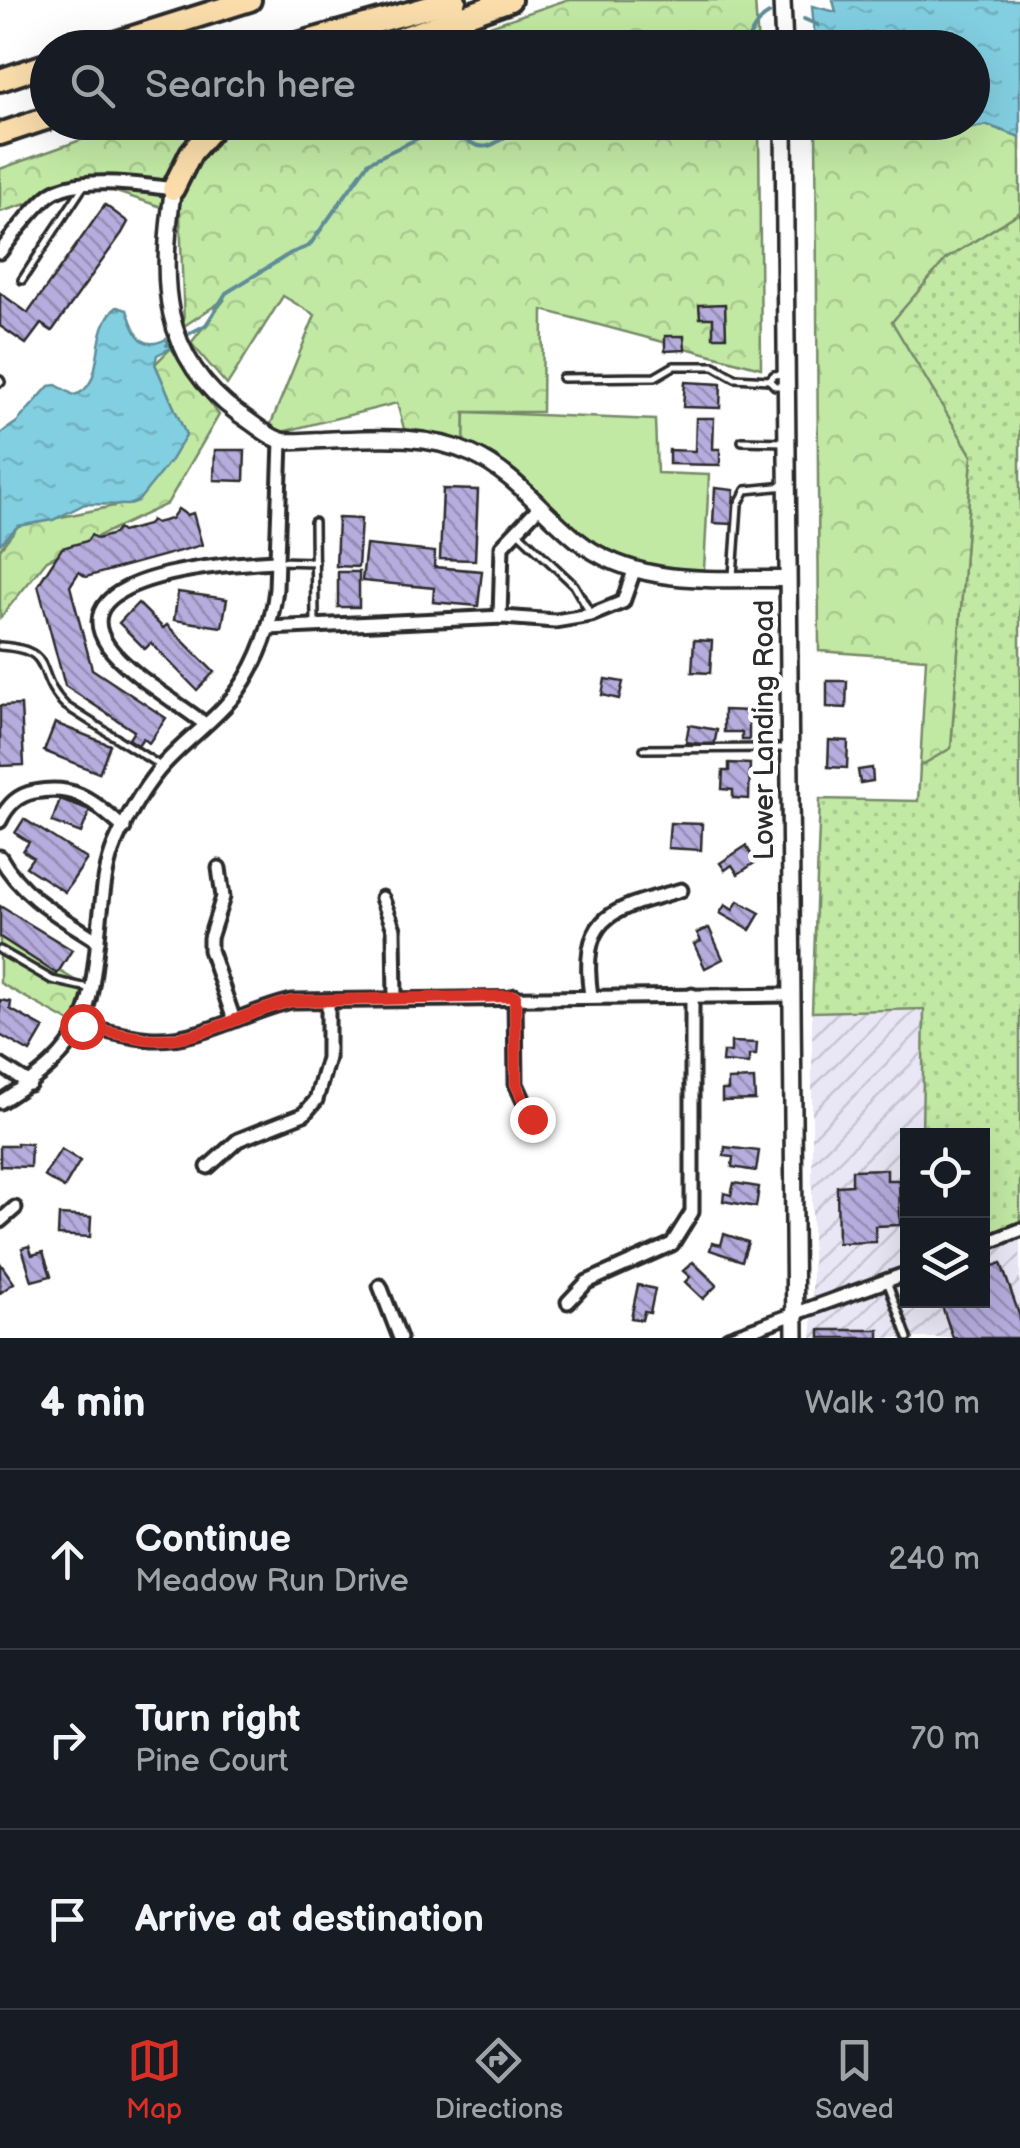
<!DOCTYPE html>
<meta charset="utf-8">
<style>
body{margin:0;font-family:"Balsamiq Sans",sans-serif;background:#242831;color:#f1f3f6}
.controls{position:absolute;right:30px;bottom:30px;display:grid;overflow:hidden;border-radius:0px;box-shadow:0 10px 40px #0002}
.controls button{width:90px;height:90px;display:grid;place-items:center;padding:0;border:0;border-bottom:2px solid #363941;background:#171b24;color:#f1f3f6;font:50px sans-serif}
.stop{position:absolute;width:30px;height:30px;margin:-22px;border:8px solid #d93025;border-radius:50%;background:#fff}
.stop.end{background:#d93025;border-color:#fff;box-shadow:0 2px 10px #0008}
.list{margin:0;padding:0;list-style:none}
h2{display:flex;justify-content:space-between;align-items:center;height:130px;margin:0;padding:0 40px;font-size:42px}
h2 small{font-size:32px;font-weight:400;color:#9ea1a6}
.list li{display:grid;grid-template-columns:65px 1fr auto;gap:30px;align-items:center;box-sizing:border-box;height:180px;padding:0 40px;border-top:2px solid #363941}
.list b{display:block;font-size:38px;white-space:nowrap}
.list p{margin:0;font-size:32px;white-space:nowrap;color:#9ea1a6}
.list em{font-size:32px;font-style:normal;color:#9ea1a6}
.icon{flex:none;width:55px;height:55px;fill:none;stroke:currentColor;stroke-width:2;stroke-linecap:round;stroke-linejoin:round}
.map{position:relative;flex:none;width:1020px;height:1338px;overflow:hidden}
.search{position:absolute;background:#171b24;box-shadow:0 10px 40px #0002;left:30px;right:30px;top:30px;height:110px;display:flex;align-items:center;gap:25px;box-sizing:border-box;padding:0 35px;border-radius:55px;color:#9ea1a6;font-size:38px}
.sheet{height:670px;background:#171b24}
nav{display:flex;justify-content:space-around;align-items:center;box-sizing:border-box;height:140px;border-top:2px solid #363941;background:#171b24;font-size:28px;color:#9ea1a6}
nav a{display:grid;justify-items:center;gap:5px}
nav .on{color:#d93025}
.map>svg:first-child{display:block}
.industrial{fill:url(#industrial-furrows)}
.grass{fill:url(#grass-dots);stroke:#768a68;stroke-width:2.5}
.forest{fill:url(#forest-crowns);stroke:#768a68;stroke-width:2.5}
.green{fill:#c2e9a4;stroke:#768a68;stroke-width:2.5}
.water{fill:url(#water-ripples);stroke:#5f8d98;stroke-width:2.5}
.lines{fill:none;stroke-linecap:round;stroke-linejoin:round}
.stream{stroke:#5f8d98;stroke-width:4}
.building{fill:url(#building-back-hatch);stroke:#2b2b2b;stroke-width:2.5}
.service-casing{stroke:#2b2b2b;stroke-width:12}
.minor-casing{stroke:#2b2b2b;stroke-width:19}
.tertiary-casing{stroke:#2b2b2b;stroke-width:21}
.secondary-casing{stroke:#2b2b2b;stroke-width:22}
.motorway-casing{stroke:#2b2b2b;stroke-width:28}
.service{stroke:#fff;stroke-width:5}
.minor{stroke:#fff;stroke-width:11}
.tertiary{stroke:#fff;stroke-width:14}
.secondary{stroke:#fff;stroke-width:15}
.motorway{stroke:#faddab;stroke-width:20}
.route{stroke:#d93025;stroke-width:12}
.labels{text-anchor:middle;stroke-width:10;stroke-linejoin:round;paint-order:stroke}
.street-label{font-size:28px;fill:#2b2b2b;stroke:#fff}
</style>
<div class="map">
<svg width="1020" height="1338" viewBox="0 0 1020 1338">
<defs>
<pattern id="industrial-furrows" width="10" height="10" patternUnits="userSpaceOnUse" patternTransform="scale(2.5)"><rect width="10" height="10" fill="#e9e6f5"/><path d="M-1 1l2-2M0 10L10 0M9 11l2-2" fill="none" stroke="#c8c5d2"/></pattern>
<pattern id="grass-dots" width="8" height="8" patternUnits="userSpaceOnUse" patternTransform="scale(2.5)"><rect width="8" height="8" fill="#c2e9a4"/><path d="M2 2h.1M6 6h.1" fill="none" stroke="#a7c88d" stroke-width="1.8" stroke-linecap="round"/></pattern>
<pattern id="forest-crowns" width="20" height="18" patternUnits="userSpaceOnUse" patternTransform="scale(2.5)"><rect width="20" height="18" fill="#c2e9a4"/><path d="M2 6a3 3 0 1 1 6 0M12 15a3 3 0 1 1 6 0" fill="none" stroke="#a7c88d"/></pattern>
<pattern id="water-ripples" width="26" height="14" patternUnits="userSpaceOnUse" patternTransform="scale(2.5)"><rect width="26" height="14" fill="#82cfe1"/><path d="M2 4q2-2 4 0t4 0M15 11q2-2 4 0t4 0" fill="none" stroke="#70b2c1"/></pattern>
<pattern id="building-back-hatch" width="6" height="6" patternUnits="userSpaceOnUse" patternTransform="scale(2.5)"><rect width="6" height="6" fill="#b6acdd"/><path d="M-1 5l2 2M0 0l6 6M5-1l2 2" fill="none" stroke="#948cb3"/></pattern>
</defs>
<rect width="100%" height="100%" fill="#fff"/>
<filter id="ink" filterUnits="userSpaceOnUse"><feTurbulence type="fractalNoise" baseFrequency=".01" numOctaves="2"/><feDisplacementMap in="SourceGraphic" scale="20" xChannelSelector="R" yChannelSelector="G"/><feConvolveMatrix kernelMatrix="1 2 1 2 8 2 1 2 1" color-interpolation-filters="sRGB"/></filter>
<g filter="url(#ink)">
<polygon class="industrial" points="924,1009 922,1135 908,1136 908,1300 982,1300 983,1241 1020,1227 1020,1338 812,1338 812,1012"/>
<polygon class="grass" points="1020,212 1020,1227 983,1241 982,1136 922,1135 924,1009 812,1012 820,799 918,801 920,766 951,748 972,456 891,322 946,259"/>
<g class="forest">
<polygon points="566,0 755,0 758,47 428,47"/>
<polygon points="872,31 878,47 815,47 815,40"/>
<polygon points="128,123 759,123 761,368 543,310 542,412 465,412 464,452 406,436 397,403 266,436 315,315 283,296 227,385 191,343 225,299 184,326 180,213 92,184 0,212 0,169"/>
<polygon points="816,123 940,123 953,132 987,125 1020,137 1020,212 946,259 892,322 972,456 951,748 920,766 926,659 819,651"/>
<polygon points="171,348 219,415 167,504 47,560 0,618 0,549 18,526 138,501 186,435 155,364"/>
<polygon points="0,936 90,989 77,1026 0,983"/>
</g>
<polygon class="green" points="465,412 655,420 657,473 709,475 704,570 698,578 606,560 464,451"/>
<g class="water">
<polygon points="833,0 1020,0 1020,137 987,125 953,132 940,123 972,122 972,48 878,47 872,32 815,40 812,6 836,12"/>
<path d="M117 307 127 310C134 330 140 353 166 339L171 348 157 355 155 364 186 435 171 460 138 501 128 505 85 504 53 520 18 526 0 544V434L17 422 49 386 56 385 74 395C108 387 88 328 117 307Z"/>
</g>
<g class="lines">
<g class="stream">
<polyline points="804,19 818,25"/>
<path d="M740 48C752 37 755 21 769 14"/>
<path d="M167 345 206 325 226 293 291 253 309 246 369 162 435 130C483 138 474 167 522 122"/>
</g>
</g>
<g class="building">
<polygon points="105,205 128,222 122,233 52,331 41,324 26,344 0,326 0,293 28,313"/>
<polygon points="725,304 726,337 713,337 713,318 700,318 699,305"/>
<polygon points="665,336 684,336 685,350 665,351"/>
<polygon points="685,382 721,384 720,408 683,407"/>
<polygon points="696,418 714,418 713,449 720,449 720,465 669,464 669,450 695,451"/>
<polygon points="215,450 245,450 244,481 214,480"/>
<polygon points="715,488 734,490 732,524 713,523"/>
<polygon points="443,489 478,490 475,560 440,559"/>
<polygon points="178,509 187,515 193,513 202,545 86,577 79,572 70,586 92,669 166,718 149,743 143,738 138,745 129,739 134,731 65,686 38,585 62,548 87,541 91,535 97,539 114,534 118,529 122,532 148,525 151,520 156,523 171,519"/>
<polygon points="338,518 361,519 358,567 336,566"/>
<polygon points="366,545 435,552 434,567 482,571 478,606 433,602 434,588 362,581"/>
<rect x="338" y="572" width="21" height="35"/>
<polygon points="178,592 227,599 222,627 174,620"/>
<polygon points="138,603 163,628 167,625 214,672 197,690 151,643 145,649 119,623"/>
<polygon points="694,640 712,641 710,673 692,672"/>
<polygon points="605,679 623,682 619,699 602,695"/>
<polygon points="827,681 847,681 846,708 827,707"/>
<polygon points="21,705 24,765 0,766 0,706"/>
<polygon points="724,710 749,711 749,740 742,740 742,732 724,732"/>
<polygon points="55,723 110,745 99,773 44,751"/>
<polygon points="689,725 717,730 714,746 686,742"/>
<polygon points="829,740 848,741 847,768 828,767"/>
<polygon points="729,763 750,764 749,799 733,798 733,790 722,789 723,771 729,771"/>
<polygon points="872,768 873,781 860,783 858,770"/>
<polygon points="60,799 90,810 81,833 52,822"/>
<polygon points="24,819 87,859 65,892 26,867 33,857 23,851 29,842 15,833"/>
<polygon points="670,823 702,824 701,850 668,848"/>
<polygon points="746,846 756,862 738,874 732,865 725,870 720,863"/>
<polygon points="738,901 760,913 750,930 720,913 725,905 733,910"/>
<polygon points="0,906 72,950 57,974 0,937"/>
<polygon points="709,928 723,959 705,968 694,944 701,941 697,933"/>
<polygon points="0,1000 11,1002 10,1009 44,1028 30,1052 0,1035"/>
<polygon points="731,1042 757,1043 756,1055 749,1055 749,1064 722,1062 723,1052 731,1052"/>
<polygon points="754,1079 755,1100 722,1101 722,1090 728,1090 728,1080"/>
<polygon points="17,1143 31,1144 30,1167 0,1166 0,1146 17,1146"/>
<polygon points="725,1147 759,1151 756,1171 732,1167 733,1157 724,1156"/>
<polygon points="61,1149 80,1161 64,1188 44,1176"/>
<polygon points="887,1169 887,1180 899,1180 900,1225 875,1226 876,1242 838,1243 837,1186 852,1185 852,1170"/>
<polygon points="734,1183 759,1187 756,1207 723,1201 724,1193 731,1195"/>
<polygon points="59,1215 91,1217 90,1237 58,1235"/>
<polygon points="724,1234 748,1242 742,1261 710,1250 712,1243 721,1245"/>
<polygon points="29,1246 32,1255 43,1252 51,1276 32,1281 22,1248"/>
<polygon points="693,1262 717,1285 703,1299 685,1282 690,1277 683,1271"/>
<polygon points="0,1263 14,1283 0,1293"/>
<polygon points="1001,1263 1020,1317 1020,1338 953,1338 940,1300 982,1300 982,1270"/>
<polygon points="638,1285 655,1289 650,1313 644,1312 642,1320 631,1318"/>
<rect x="820" y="1330" width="59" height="8"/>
</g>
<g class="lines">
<defs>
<g id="service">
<polyline points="22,280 83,187"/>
<polyline points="562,378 655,377 674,366 714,366 735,378 769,380"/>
<polyline points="0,380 1,382"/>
<polyline points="783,386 775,386 769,380 774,375 784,374"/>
<polyline points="742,441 785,442"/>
<polyline points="314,522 315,623"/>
<polyline points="519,533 574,585 590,613"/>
<polyline points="278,561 315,562"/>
<polyline points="733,576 738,505 746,490 786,486"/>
<path d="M0 646C59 650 32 674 66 706L159 765"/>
<polyline points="644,749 785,748"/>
<polyline points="0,950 52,980 88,988"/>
<polyline points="907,1186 908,1191"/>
<polyline points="887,1281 908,1338"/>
</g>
<g id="minor">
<path d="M0 252C15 233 30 212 47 197 73 174 141 185 173 189"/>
<polyline points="500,617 502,546 540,506"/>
<polyline points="268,628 503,617 555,621 591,615 623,602 634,571"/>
<path d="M205 724C178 703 126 672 108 646 57 572 239 563 276 561"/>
<path d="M0 821C7 806 17 795 34 792 77 784 92 801 124 828"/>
<path d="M0 857C22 897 61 917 98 941"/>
<polyline points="219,868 223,897 210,938 210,950 234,1020"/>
<polyline points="382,898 394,929 395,999"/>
<polyline points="515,996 516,1084 532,1119"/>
<path d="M591 996C579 913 612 910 681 890"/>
<path d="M82 1026C105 1030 130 1038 153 1039 201 1041 246 1011 292 1001L790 995"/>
<polyline points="0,1065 30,1084"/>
<path d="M0 1102C89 1046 90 1018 100 919 103 894 105 867 115 844 126 819 141 792 158 771 182 742 217 720 239 689 259 660 272 624 276 589L281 441"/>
<polyline points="208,1167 238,1140 304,1114 316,1100 328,1058 328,1002"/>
<polyline points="0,1221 15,1208"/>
<polyline points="982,1245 1020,1230"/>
<polyline points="380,1286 400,1338"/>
<polyline points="568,1302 587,1282 672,1244 692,1212 692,995"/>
<polyline points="728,1338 908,1273"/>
</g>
<path id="tertiary" d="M173 189C161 278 158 356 239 414 252 422 270 439 284 441 296 442 310 440 322 440 373 438 425 433 472 454 514 473 542 512 577 540 637 588 716 578 788 579"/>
<g id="secondary">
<polyline points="782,0 784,48"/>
<polyline points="784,122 795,1338"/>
</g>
<g id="motorway">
<polyline points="98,48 250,0"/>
<polyline points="283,48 455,0"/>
<polyline points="373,48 510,0"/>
<polyline points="0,80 48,64"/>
<polyline points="0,134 48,118"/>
<polyline points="173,189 191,153 218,122"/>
</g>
</defs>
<use href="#service" class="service-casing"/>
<use href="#minor" class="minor-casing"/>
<use href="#tertiary" class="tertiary-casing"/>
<use href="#secondary" class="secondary-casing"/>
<use href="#motorway" class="motorway-casing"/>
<use href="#service" class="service"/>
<use href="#minor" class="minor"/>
<use href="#tertiary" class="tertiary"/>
<use href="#secondary" class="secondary"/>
<use href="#motorway" class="motorway"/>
</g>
</g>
<g class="lines" filter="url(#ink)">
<path class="route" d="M82 1026C104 1030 128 1037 150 1039 199 1043 246 1011 292 1001L515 996 516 1084 532 1119"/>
</g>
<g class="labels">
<g class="street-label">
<text transform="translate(763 730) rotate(-90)" y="10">Lower Landing Road</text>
</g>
</g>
</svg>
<div class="controls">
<button><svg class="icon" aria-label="locate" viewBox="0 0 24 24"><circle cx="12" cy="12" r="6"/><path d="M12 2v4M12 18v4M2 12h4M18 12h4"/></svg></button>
<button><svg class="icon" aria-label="layers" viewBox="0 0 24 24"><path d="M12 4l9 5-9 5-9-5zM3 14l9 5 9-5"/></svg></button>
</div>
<div class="stop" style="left:82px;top:1026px"></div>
<div class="stop end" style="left:532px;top:1119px"></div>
<div class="search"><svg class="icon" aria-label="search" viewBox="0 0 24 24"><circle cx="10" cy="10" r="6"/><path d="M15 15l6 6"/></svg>Search here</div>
</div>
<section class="sheet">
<h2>4 min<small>Walk · 310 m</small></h2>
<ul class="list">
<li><svg class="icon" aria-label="ahead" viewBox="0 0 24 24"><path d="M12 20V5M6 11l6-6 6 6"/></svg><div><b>Continue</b><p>Meadow Run Drive</p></div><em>240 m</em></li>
<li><svg class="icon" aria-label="right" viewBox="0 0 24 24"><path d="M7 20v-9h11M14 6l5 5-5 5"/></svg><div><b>Turn right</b><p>Pine Court</p></div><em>70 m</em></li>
<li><svg class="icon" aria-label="arrive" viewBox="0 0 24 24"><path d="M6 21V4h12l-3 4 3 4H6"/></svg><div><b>Arrive at destination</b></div></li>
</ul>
</section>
<nav>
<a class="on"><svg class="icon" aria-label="map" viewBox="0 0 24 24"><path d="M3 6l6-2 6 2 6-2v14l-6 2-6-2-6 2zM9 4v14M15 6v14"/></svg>Map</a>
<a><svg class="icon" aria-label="directions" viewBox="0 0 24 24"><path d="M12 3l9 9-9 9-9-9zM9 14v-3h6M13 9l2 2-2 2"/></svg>Directions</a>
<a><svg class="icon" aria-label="saved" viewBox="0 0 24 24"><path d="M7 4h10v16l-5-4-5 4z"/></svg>Saved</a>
</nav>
